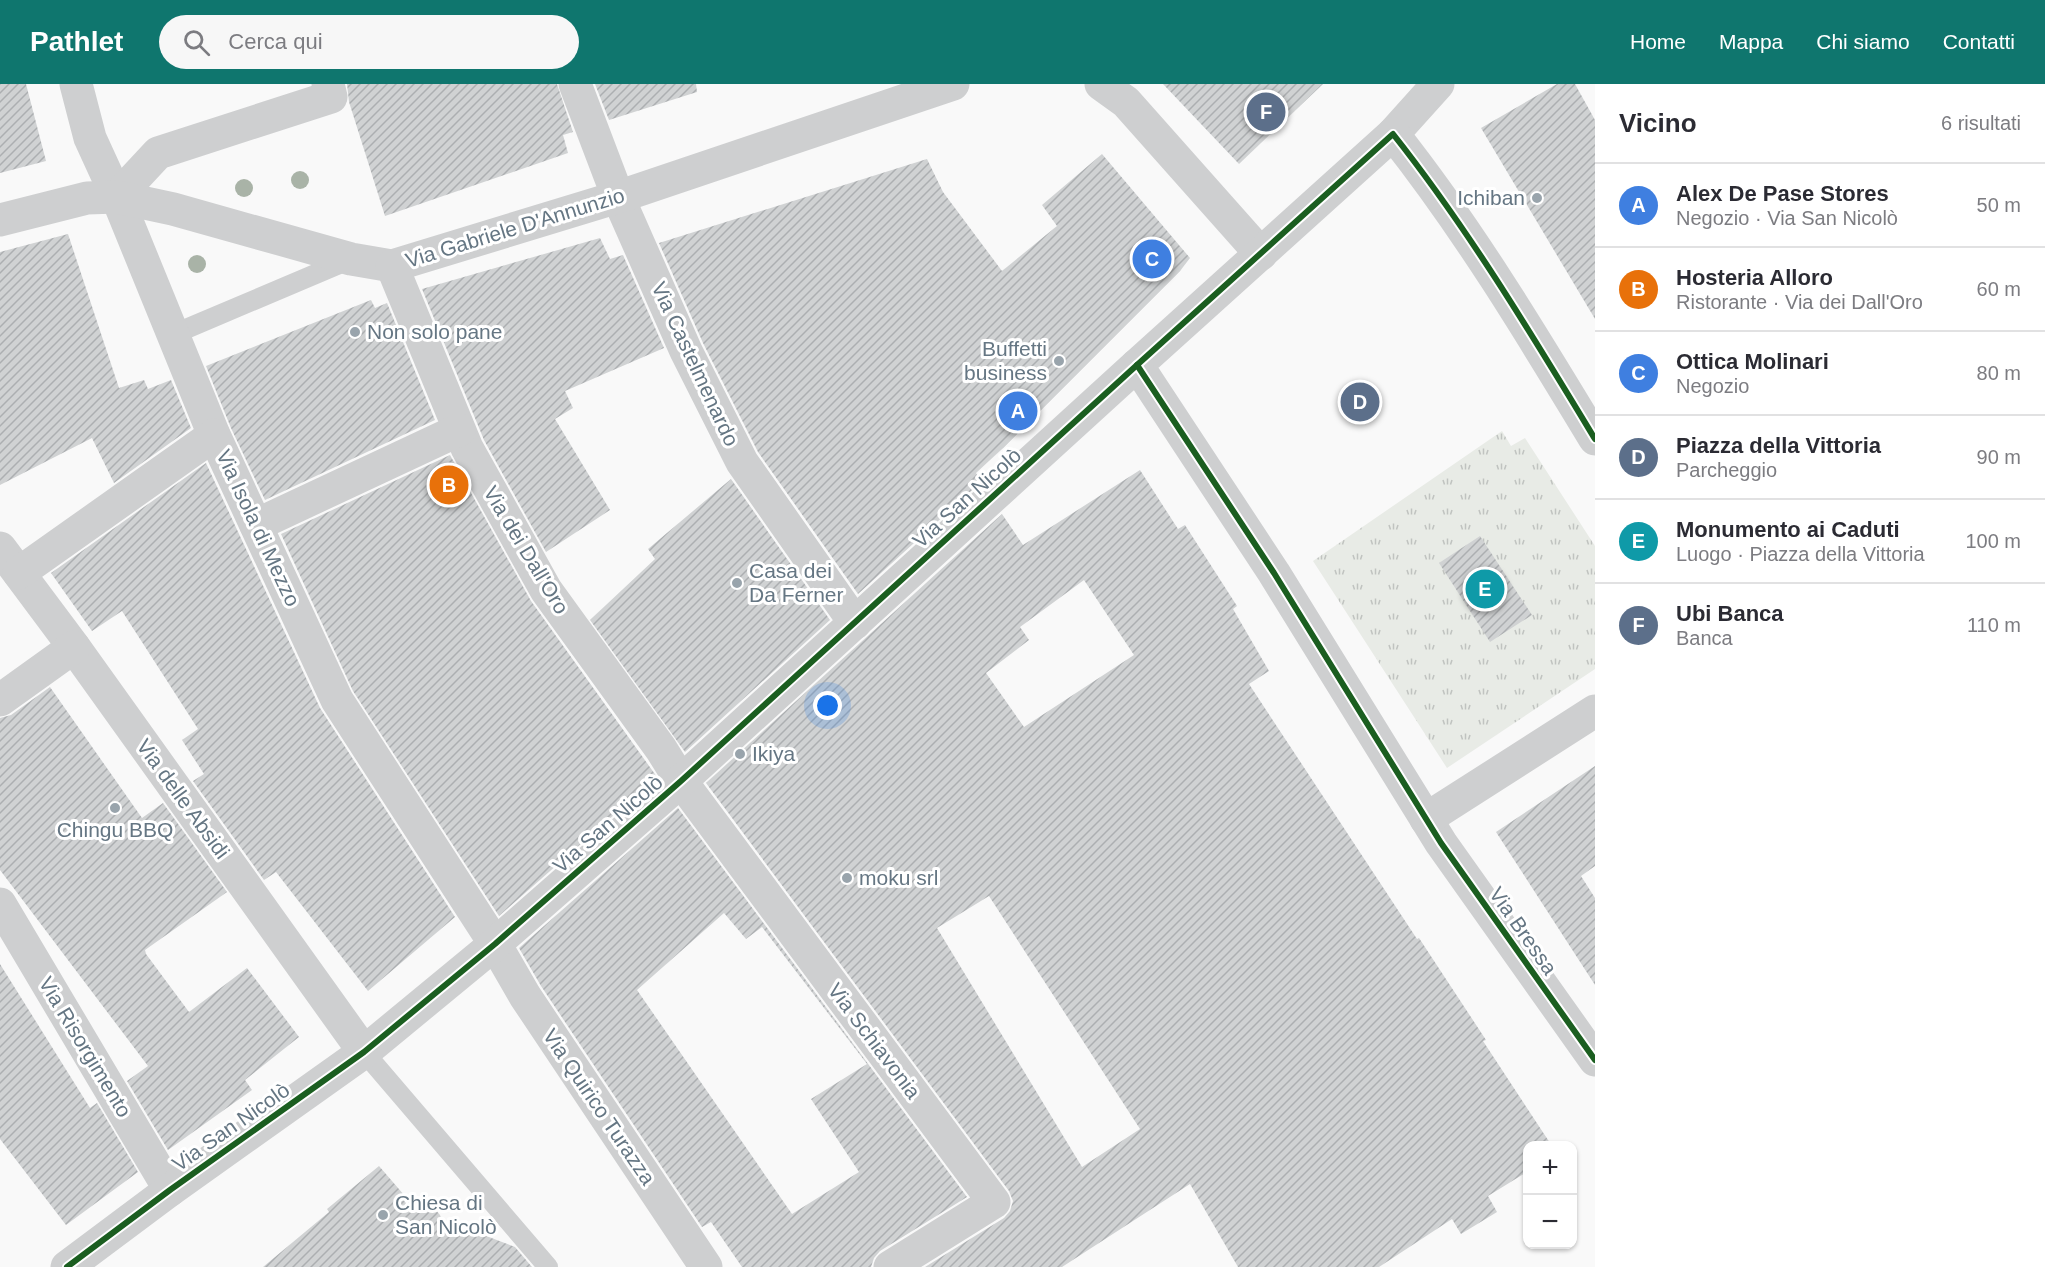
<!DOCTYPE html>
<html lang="it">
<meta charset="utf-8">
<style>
body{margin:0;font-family:Helvetica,sans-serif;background:#f7f7f7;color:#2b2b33}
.controls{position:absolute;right:18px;bottom:18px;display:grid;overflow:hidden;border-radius:12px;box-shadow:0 2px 4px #0004}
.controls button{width:54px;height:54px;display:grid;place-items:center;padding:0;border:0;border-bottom:2px solid #e1e1e2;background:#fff;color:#2b2b33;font:30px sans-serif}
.you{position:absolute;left:828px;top:622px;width:21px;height:21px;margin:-15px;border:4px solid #fff;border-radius:50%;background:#1a73e8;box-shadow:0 0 0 9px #1a73e833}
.badge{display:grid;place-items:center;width:39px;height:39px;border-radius:50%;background:#0f766e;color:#fff;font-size:20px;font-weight:700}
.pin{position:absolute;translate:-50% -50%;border:3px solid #fff;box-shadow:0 2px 6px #0006}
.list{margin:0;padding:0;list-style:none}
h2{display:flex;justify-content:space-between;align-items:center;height:78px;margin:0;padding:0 24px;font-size:26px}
h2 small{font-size:20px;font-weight:400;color:#7c7c81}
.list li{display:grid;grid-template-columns:39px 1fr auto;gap:18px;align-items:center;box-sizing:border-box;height:84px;padding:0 24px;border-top:2px solid #e1e1e2}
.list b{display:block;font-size:22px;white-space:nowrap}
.list p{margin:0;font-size:20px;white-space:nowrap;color:#7c7c81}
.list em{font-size:20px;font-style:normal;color:#7c7c81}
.icon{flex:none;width:33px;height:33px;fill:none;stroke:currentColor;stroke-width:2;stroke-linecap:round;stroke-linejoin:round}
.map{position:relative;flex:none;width:1595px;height:1183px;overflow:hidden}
header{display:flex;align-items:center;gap:36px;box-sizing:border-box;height:84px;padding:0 30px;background:#0f766e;color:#fff}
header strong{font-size:28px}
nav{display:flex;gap:33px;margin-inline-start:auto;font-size:21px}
.search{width:420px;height:54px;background:#f7f7f7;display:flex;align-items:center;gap:15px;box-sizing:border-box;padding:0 21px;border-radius:33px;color:#7c7c81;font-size:22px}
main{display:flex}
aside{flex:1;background:#fff}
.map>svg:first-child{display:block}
.grass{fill:url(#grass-tufts)}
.building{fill:url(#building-hatch);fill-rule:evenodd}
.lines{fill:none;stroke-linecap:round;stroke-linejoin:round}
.service{stroke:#cecfd0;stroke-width:20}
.minor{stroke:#cecfd0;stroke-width:33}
.cycleway-casing{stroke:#fff;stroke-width:10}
.cycleway{stroke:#1b5e20;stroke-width:6}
.tree{fill:#a9b3a7}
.poi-dot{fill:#99a4ac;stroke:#fff;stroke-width:2}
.labels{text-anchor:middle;stroke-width:6;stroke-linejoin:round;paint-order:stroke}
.poi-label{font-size:21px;fill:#657683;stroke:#fff;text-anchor:start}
.street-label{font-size:21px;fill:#657683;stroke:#fff}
</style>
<header>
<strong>Pathlet</strong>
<div class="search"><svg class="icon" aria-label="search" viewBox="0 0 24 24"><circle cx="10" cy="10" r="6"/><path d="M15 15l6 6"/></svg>Cerca qui</div>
<nav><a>Home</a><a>Mappa</a><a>Chi siamo</a><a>Contatti</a></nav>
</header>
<main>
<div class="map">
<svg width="1595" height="1183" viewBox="0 0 1595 1183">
<defs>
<pattern id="grass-tufts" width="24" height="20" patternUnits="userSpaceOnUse" patternTransform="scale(1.5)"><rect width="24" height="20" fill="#e8ebe6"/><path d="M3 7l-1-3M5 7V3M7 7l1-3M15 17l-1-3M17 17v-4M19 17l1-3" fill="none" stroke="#c0c3c0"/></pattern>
<pattern id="building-hatch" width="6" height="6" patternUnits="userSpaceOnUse" patternTransform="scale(1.5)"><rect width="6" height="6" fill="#d0d2d3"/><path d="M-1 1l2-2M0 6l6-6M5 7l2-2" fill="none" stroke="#acafb1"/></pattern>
</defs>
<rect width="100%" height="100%" fill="#f9f9f9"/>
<polygon class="grass" points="1502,347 1511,362 1525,354 1595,462 1595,585 1447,684 1313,477"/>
<g class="building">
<polygon points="0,0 26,0 46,77 0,89"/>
<polygon points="347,0 557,0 573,48 563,51 568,69 385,132 349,18"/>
<polygon points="595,0 696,0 697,8 609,36"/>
<polygon points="1163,0 1323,0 1239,80"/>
<polygon points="1557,0 1575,0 1595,36 1595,235 1481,44"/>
<polygon points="1102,70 1190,174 1180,187 1003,364 976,389 981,398 858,510 758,368 703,259 659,159 927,75 943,108 1002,187 1057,142 1042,121"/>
<polygon points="68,150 119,304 144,296 148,305 171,296 191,344 114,399 92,354 0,401 0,168"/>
<polygon points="600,154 610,175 623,171 664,264 565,307 573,324 555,335 610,426 546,468 484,356 422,205"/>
<polygon points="371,216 375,224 387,219 435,336 265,416 231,344 206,282"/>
<polygon points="450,371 531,517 657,693 499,832 353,607 281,450"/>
<polygon points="206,379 320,624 455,833 368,907 276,788 264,796 193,697 204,690 182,656 198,645 122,527 92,547 51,489"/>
<path d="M1140 386 1178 445 1185 441 1237 522 1233 525 1269 587 1249 600 1417 855 1419 854 1486 956 1483 957 1552 1062H1527V1088L1488 1112 1497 1128 1461 1150 1452 1135 1379 1183H1238L1190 1100 1062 1183H925L1004 1134 1010 1127 1013 1117 1009 1107 706 699 1002 430 1023 461ZM1084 496 1134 571 1024 643 986 589 1029 556 1020 543ZM989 812 1140 1045 1082 1083 937 844Z"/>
<polygon points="731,395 830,536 685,668 590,536 655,475 648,465"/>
<polygon points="1480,452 1532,531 1490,558 1439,479"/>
<polygon points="50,603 142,734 163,719 227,808 145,866 146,870 189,928 247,884 299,953 245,996 252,1006 168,1066 127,997 148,982 0,786 0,634 11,631"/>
<polygon points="1595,682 1595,782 1581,792 1595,814 1595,901 1496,748"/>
<path d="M678 724 967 1113 880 1167 874 1174 871 1183H742L711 1138 702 1143 541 902 519 864ZM724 829 746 855 762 843 867 980 811 1015 859 1088 792 1130 637 906Z"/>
<polygon points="0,880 90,1024 97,1019 138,1088 66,1141 0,1055"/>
<polygon points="379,1082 411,1119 424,1120 434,1124 440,1131 444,1142 450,1143 453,1146 459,1145 473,1147 515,1163 532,1183 263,1183 329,1128 327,1125"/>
</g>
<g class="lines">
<g class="service">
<polyline points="174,250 351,175"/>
<polyline points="364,968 548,1183"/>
</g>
<g class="minor">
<polyline points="76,0 90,54 117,113 214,351 337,616 495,860 525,912 706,1183"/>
<polyline points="575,0 618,113 686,267 742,378 855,539"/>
<polyline points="1101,0 1126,18 1261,170"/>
<polyline points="1393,50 1438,0"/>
<polyline points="117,113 158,69 331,13 328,0"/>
<polyline points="0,136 87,114 117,113 173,125 351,175 392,182 618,113 953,0"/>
<polyline points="392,182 467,364 546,506 661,665 681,697 994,1118 890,1183"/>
<path d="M1595 355C1532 251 1469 146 1393 50L1137 281 1274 489 1441 759 1595 976"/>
<polyline points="256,441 459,346"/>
<polyline points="0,464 74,563 364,968"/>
<polyline points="19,489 214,351"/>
<polyline points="0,616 74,563"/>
<polyline points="1426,735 1595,627"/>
<polyline points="0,820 170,1106"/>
<polyline points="67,1183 170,1106 364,968 495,860 681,697 1137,281"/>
</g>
<defs>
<g id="cycleway">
<path d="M1595 355C1532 251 1469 146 1393 50L1137 281 1274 489 1441 759 1595 976"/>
<polyline points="67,1183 170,1106 364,968 495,860 681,697 1137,281"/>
</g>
</defs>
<use href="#cycleway" class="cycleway-casing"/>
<use href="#cycleway" class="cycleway"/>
</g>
<g class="tree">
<circle cx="300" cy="96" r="9"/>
<circle cx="244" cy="104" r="9"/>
<circle cx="197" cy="180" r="9"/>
</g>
<g class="poi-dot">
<circle cx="1537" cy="114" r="6"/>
<circle cx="355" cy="248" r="6"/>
<circle cx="1059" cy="277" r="6"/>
<circle cx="737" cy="499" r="6"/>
<circle cx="740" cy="670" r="6"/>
<circle cx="115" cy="724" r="6"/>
<circle cx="847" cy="794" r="6"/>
<circle cx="383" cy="1131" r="6"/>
</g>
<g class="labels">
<g class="poi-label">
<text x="1525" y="121" text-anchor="end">Ichiban</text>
<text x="367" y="255">Non solo pane</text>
<text x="1047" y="272" text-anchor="end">Buffetti<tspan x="1047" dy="24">business</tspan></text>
<text x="749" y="494">Casa dei<tspan x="749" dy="24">Da Ferner</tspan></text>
<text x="752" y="677">Ikiya</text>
<text x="115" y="753" text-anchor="middle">Chingu BBQ</text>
<text x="859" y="801">moku srl</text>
<text x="395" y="1126">Chiesa di<tspan x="395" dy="24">San Nicolò</tspan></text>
</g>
<g class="street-label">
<text transform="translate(515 144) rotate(-17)" y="7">Via Gabriele D'Annunzio</text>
<text transform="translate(695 280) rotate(65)" y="7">Via Castelmenardo</text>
<text transform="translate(967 414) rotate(-42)" y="7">Via San Nicolò</text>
<text transform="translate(258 444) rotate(65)" y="7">Via Isola di Mezzo</text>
<text transform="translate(526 466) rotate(59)" y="7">Via dei Dall'Oro</text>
<text transform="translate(183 715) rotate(54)" y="7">Via delle Absidi</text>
<text transform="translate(608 740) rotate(-41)" y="7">Via San Nicolò</text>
<text transform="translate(1523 847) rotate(55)" y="7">Via Bressa</text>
<text transform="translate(874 957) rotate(53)" y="7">Via Schiavonia</text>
<text transform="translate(85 963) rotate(59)" y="7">Via Risorgimento</text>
<text transform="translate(599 1023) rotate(56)" y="7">Via Quirico Turazza</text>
<text transform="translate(231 1043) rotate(-35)" y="7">Via San Nicolò</text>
</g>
</g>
</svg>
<div class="controls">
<button>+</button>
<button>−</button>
</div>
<div class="you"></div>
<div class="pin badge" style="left:1018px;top:327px;background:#3f7fe0">A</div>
<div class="pin badge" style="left:449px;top:401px;background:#e8710a">B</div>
<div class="pin badge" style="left:1152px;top:175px;background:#3f7fe0">C</div>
<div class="pin badge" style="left:1360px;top:318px;background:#5c6f8a">D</div>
<div class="pin badge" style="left:1485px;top:505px;background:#0f9aa8">E</div>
<div class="pin badge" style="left:1266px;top:28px;background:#5c6f8a">F</div>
</div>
<aside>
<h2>Vicino<small>6 risultati</small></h2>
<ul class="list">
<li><span class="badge" style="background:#3f7fe0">A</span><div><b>Alex De Pase Stores</b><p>Negozio · Via San Nicolò</p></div><em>50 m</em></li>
<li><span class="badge" style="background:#e8710a">B</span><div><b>Hosteria Alloro</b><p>Ristorante · Via dei Dall'Oro</p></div><em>60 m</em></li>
<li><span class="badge" style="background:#3f7fe0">C</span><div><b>Ottica Molinari</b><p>Negozio</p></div><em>80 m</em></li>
<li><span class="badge" style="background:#5c6f8a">D</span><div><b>Piazza della Vittoria</b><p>Parcheggio</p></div><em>90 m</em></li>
<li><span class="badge" style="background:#0f9aa8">E</span><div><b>Monumento ai Caduti</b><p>Luogo · Piazza della Vittoria</p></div><em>100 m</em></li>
<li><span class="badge" style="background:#5c6f8a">F</span><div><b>Ubi Banca</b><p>Banca</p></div><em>110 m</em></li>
</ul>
</aside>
</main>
